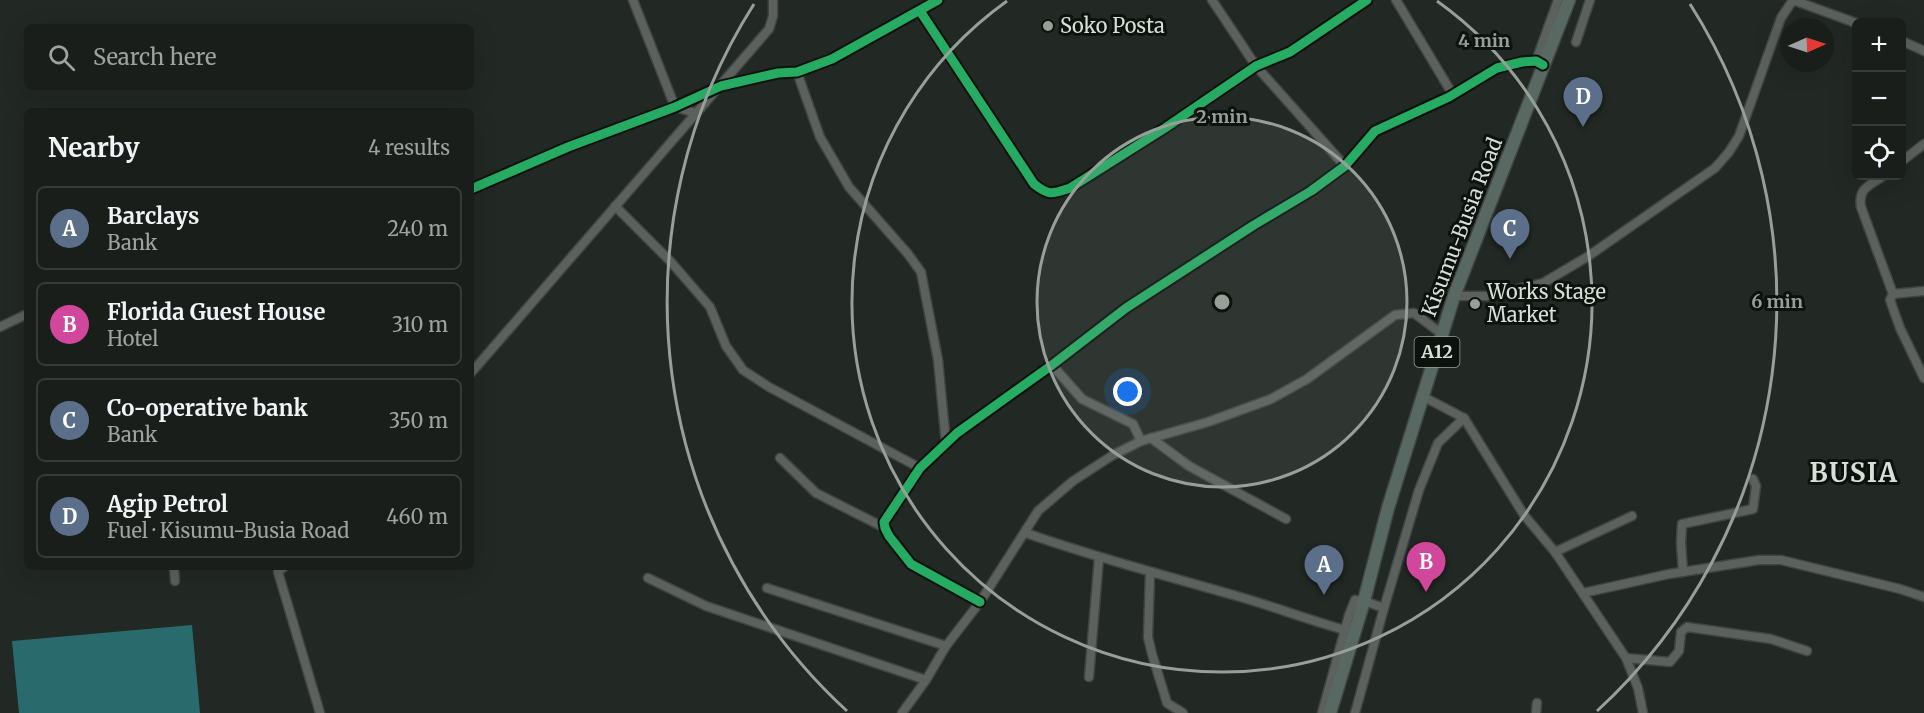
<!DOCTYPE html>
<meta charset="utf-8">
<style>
body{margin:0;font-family:Merriweather,serif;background:#232723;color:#f1f3f6}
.controls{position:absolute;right:18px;top:18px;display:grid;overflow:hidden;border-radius:9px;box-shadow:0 6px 24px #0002}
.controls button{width:54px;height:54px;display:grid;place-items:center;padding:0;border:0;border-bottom:2px solid #383c39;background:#1a1e1a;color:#f1f3f6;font:30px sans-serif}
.compass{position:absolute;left:1780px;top:18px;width:54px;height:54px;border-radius:50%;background:#1a1e1a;box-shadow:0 6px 24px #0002;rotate:87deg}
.you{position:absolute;left:1128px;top:392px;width:21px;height:21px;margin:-15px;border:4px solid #fff;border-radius:50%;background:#1a73e8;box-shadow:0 0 0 9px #1a73e833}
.badge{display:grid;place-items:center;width:39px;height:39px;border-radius:50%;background:#989f99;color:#fff;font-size:20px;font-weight:700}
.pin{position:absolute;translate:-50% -50px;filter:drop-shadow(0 2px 3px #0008)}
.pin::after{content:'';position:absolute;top:32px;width:21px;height:18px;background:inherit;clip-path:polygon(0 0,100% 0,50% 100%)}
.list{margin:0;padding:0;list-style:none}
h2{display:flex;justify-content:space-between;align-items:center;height:78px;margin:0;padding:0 24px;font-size:26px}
h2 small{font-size:20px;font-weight:400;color:#9fa2a2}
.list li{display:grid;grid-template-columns:39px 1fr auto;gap:18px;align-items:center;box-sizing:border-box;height:84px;margin:0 12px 12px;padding:0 12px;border:2px solid #383c39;border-radius:9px}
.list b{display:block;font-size:22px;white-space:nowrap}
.list p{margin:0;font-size:20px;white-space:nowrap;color:#9fa2a2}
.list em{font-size:20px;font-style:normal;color:#9fa2a2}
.icon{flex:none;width:33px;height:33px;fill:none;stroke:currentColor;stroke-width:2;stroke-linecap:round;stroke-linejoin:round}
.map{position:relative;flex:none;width:1924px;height:713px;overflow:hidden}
.search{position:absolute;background:#1a1e1a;box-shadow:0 6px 24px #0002;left:24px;top:24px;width:450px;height:66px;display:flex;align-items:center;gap:15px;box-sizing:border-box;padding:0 21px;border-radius:9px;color:#9fa2a2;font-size:22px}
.panel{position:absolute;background:#1a1e1a;box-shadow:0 6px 24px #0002;left:24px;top:108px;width:450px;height:462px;border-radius:9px}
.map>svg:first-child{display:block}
.water{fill:#296b6d}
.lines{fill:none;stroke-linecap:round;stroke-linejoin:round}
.minor-casing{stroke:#404541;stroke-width:11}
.highway-casing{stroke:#404541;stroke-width:15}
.minor{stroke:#5c615d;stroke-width:8}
.highway{stroke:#586963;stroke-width:12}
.cycleway-casing{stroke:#0c120d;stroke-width:13}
.cycleway{stroke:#26ab63;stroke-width:9}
.ring{fill:none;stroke:#989f99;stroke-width:3}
.poi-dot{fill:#989f99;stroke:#0c120d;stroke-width:2}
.labels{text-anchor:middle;stroke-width:6;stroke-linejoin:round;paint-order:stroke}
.shield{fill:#0c120d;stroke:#9aa29b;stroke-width:1.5}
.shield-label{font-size:18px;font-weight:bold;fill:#d7dfd8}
.poi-label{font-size:20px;fill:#d7dfd8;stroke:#0c120d;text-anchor:start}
.street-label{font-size:20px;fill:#d7dfd8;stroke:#0c120d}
.district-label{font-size:26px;font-weight:bold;letter-spacing:1.5px;fill:#d7dfd8;stroke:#0c120d}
.centre{fill:#989f99;stroke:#0c120d;stroke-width:3}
.ring-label{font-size:18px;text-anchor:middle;font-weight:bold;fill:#989f99;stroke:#0c120d;stroke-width:6;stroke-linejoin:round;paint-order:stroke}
</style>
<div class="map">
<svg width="1924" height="713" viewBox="0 0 1924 713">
<rect width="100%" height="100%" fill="#222823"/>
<polygon class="water" points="192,625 200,713 19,713 12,641"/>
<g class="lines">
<defs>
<g id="minor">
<polyline points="633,0 675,107 696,113"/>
<polyline points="1212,0 1256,66 1345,166"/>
<polyline points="1396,0 1453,95"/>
<polyline points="1793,0 1856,23"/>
<path d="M920 11 1034 184C1049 196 1052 194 1070 188L1165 128 1256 66 1290 52 1367 0"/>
<polyline points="1902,41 1924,51"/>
<polyline points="1576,42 1590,0"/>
<polyline points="1536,61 1558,0"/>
<polyline points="797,72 820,137 849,187 908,254 921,272 938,360 946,443"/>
<polyline points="1902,161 1924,144"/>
<path d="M1883 176C1869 186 1858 188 1861 207L1893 294 1890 300 1900 328 1924 378"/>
<polyline points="471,189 568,147 675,107 721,86 778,73 797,72 832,59 938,0"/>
<polyline points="615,206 671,262 710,307 726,346 743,370 769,387 920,468"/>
<polyline points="1893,294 1924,291"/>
<polyline points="1454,296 1488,296 1543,283 1587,257 1715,168 1729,152 1739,136 1781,18 1793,0"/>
<polyline points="0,327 27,314"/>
<polyline points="1052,365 1082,399 1133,424 1141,441"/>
<polyline points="471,373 769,29 773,16 773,0"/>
<polyline points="1422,396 1464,418 1524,515 1555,552 1626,658 1638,688 1643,713"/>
<polyline points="1151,438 1189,466 1286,519"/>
<polyline points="780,458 816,493 885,528"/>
<path d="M1026 533C1096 558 1168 576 1240 597 1275 607 1309 620 1345 630"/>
<polyline points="1555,552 1632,516"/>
<polyline points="174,567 175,581"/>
<polyline points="284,567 278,572 320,713"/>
<polyline points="1683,572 1681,543 1682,524 1753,509 1756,486 1753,479"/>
<polyline points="1150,573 1148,637 1152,654 1167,703 1183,713"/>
<polyline points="648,578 706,606 926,680"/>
<polyline points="767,588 946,646"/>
<polyline points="1583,593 1669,574 1759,560 1781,560 1900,589 1924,597"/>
<polyline points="980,602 911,564 889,536 885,528 884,522 920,468 957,433 1052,365 1126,308 1254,225 1311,191 1345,166 1375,131 1449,97 1497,68 1522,62 1536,61 1543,65"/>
<polyline points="1384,608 1419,490 1438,443 1464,418"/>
<polyline points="1626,658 1670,662 1679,651 1681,632 1687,627 1771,639 1807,651"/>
<polyline points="1089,677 1099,557"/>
<polyline points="902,713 926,680 946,646 980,602 1038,511 1073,481 1113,455 1141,441 1208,422 1271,399 1307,379 1395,315 1414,313 1442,334"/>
<polyline points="1322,713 1349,615 1355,600 1364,601 1384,608 1355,713"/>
<polyline points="1536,713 1537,703"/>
</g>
<polyline id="highway" points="1330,713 1364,601 1388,508 1454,296 1569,0"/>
</defs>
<use href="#minor" class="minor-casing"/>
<use href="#highway" class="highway-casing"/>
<use href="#minor" class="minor"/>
<use href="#highway" class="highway"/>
<defs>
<g id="cycleway">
<path d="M920 11 1034 184C1049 196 1052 194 1070 188L1165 128 1256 66 1290 52 1367 0"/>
<polyline points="471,189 568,147 675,107 721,86 778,73 797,72 832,59 938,0"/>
<polyline points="980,602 911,564 889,536 885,528 884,522 920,468 957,433 1052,365 1126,308 1254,225 1311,191 1345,166 1375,131 1449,97 1497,68 1522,62 1536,61 1543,65"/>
</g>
</defs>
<use href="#cycleway" class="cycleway-casing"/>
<use href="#cycleway" class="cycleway"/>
</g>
<circle cx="1222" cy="302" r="185" fill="#989f99" fill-opacity=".12"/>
<g class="ring">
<circle cx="1222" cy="302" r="185"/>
<path d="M1437 1A370 370 0 1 1 1007 1"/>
<path d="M847 711A555 555 0 0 1 754 4M1690 4A555 555 0 0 1 1597 711"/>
</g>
<g class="poi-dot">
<circle cx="1048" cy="26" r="6"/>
<circle cx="1475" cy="304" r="6"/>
</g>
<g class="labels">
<rect class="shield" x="1414.5" y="337" width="45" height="30" rx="4.5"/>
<g class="shield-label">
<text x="1437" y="358">A12</text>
</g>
<g class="poi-label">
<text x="1060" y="33">Soko Posta</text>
<text x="1487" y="299">Works Stage<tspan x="1487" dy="23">Market</tspan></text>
</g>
<g class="street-label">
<text transform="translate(1462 227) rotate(-69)" y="7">Kisumu-Busia Road</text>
</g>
<g class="district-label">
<text x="1854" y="482">BUSIA</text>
</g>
</g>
<circle cx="1222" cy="302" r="9" class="centre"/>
<g class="ring-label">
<text x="1484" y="47">4 min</text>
<text x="1222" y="123">2 min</text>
<text x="1777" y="308">6 min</text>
</g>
</svg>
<div class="controls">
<button>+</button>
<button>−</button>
<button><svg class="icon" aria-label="locate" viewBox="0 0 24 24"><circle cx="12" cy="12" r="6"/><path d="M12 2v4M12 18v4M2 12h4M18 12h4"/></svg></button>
</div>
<svg class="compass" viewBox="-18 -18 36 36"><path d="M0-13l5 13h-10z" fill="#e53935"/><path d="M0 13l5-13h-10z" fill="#9fa2a2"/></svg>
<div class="you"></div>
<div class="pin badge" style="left:1324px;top:595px;background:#5c6f8a">A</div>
<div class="pin badge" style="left:1426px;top:592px;background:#d1479c">B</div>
<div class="pin badge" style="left:1510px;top:259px;background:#5c6f8a">C</div>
<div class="pin badge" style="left:1583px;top:127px;background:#5c6f8a">D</div>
<div class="search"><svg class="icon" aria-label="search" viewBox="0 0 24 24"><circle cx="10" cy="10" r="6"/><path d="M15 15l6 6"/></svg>Search here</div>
<section class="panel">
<h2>Nearby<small>4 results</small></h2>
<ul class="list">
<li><span class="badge" style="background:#5c6f8a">A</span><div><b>Barclays</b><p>Bank</p></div><em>240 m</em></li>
<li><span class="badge" style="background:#d1479c">B</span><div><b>Florida Guest House</b><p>Hotel</p></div><em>310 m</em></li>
<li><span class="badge" style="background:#5c6f8a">C</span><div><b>Co-operative bank</b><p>Bank</p></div><em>350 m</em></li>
<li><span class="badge" style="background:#5c6f8a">D</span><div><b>Agip Petrol</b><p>Fuel · Kisumu-Busia Road</p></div><em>460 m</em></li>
</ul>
</section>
</div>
